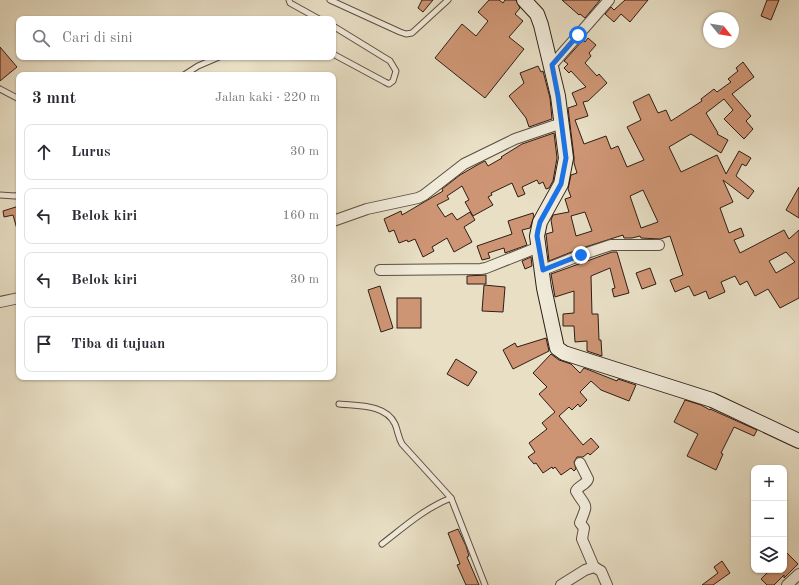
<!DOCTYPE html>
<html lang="id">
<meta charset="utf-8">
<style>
body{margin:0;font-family:"Old Standard TT",serif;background:#f7f7f7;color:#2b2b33}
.controls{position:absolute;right:12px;bottom:12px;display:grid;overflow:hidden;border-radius:8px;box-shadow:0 1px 3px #0004}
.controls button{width:36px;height:36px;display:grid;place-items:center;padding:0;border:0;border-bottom:1px solid #e1e1e2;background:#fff;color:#2b2b33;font:20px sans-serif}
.compass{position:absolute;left:703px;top:12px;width:36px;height:36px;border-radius:50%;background:#fff;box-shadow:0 1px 3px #0004;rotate:120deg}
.stop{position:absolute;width:12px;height:12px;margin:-9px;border:3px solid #1a73e8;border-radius:50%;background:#fff}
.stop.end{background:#1a73e8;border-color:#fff;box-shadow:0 1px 4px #0008}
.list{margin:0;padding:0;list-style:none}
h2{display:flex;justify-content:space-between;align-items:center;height:52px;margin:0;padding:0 16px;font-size:17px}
h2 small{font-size:13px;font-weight:400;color:#7c7c81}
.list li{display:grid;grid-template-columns:26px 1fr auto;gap:12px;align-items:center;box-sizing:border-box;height:56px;margin:0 8px 8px;padding:0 8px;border:1px solid #e1e1e2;border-radius:8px}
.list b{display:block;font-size:15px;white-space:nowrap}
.list em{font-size:13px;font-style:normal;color:#7c7c81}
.icon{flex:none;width:22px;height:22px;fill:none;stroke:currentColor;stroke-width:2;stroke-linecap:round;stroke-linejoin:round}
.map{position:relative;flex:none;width:799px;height:585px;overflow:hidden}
.search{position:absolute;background:#fff;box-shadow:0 1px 3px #0004;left:16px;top:16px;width:320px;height:44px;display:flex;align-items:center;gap:10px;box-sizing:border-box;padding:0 14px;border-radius:8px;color:#7c7c81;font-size:15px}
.panel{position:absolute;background:#fff;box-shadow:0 1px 3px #0004;left:16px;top:72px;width:320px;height:308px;border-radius:8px}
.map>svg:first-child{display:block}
.building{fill:#ce9574;stroke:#2e1d15;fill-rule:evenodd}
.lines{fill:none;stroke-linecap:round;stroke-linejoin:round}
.lane-casing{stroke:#5c4e41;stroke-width:7}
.street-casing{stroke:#5c4e41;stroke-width:12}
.secondary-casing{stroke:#2e1d15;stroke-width:16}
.lane{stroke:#f0ead9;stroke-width:5}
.street{stroke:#f0ead9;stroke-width:10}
.secondary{stroke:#f0ead9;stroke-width:14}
.route{stroke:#1a73e8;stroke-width:5}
</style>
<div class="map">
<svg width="799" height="585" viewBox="0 0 799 585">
<rect width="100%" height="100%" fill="#e8dfc5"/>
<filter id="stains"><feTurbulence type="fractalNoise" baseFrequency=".005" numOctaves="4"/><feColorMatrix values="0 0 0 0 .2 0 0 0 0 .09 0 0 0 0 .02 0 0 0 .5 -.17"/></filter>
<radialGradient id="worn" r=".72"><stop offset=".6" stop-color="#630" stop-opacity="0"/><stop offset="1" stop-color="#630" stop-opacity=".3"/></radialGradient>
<g class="building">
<polygon points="422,0 433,0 423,12 418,8"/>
<polygon points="489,0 499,0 503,3 505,0 516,0 520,8 515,14 523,21 509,37 524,49 485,98 435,58 462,24 476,36 488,21 478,12"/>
<polygon points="562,0 600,0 585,18 580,14 579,15"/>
<polygon points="625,0 648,0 630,22 621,14 614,22 605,14 611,7 614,10"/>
<polygon points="767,0 779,0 771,20 761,16"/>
<path d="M588 38 596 45 589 53 591 56 585 63 597 76 599 74 607 83 588 101 583 102 588 116 575 120 584 144 606 136 611 149 618 146 627 167 644 160 627 127 641 120 633 102 649 94 658 113 666 110 671 121 702 101 701 99 714 89 717 92 731 82 728 79 738 71 736 68 743 62 754 77 732 94 751 116 746 121 753 129 744 139 724 119 733 110 724 99 706 113 718 133 717 134 728 140 721 153 691 134 669 147 681 172 717 155 726 174 739 151 751 158 746 166 742 164 736 176 754 191 748 199 723 180 733 202 720 208 729 233 741 228 744 236 734 240 740 253 784 230 789 239 799 230V298L780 308 768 289 755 296 747 281 740 285 735 276 721 282 725 292 709 299 706 291 694 296 689 286 675 292 670 280 683 275 670 236 660 239 641 238 640 236 632 238H624L623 235 579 249 549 261 546 234 553 232 551 220 553 215 569 212 565 199 571 197 568 189 571 175 577 173 574 163V157L568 108 577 105 572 93 586 87 571 71 569 73 564 68 568 64 564 61 583 40 585 42ZM643 190 658 222 641 228 630 196ZM585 212 592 231 576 236 571 216ZM786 252 795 262 776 273 769 261Z"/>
<polygon points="0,47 17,67 0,81"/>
<polygon points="538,66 541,72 543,71 550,98 552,119 529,127 526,118 509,96 524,83 520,73"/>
<polygon points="554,133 557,158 553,181 549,188 546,189 543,182 539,184 537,180 522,187 525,194 518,197 512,183 491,193 492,195 488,197 493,205 473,216 465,202 469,200 462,186 447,196 449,199 437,205 445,217 452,213 457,220 470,212 475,220 464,227 472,242 454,252 447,238 432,247 434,251 423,257 415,239 408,242 407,240 399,243 394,230 389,232 384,219 401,211 402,215 443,191 442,189 460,175 479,164 485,161 488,166 502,158 501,157 522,144"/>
<polygon points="799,187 799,218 786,210"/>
<polygon points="19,206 19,229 17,229 13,215 4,217 3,211"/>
<polygon points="533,213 534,216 530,228 522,230 527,245 505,253 504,248 488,253 490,258 482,260 477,246 512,234 508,221"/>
<polygon points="612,252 617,252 629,293 614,297 612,289 615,288 610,268 591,276 592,314 598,314 599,340 601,340 602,356 587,351 587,341 575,342 574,326 563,326 563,314 574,313 574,291 555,297 551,274"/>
<polygon points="531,257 532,266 525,269 522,261"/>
<polygon points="650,268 656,284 642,289 636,273"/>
<polygon points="486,275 486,284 467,284 467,276"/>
<polygon points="484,285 505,287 503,312 482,311"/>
<polygon points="380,286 393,328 381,332 368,290"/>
<rect x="397" y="298" width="24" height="30"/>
<polygon points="546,338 549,351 513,369 503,350 515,343 517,347"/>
<polygon points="551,354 559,360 571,364 580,373 584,368 617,381 618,379 636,385 629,401 601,390 591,381 580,392 587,400 580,407 578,404 572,410 569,407 559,416 583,445 591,438 599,447 590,455 588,453 583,457 577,457 574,462 576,469 574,471 571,468 561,475 555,467 553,469 552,467 543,473 536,463 534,464 528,457 535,452 529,443 547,429 542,423 555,412 539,394 547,387 533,373"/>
<polygon points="456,359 477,372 468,386 447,374"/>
<polygon points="685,400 701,405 710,410 710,409 757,430 754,436 734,427 721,453 723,454 716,470 687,456 698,434 674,422"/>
<polygon points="458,529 466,546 469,556 467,557 479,585 466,585 457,565 460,564 448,533"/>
<polygon points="784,550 798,564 784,578 784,575 774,585 767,585 761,579 770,570 784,570"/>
<polygon points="722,561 730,573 713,585 702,585 718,573 714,567"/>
</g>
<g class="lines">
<defs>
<g id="lane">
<polyline points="289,0 290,3 319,19"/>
<polyline points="330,0 400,32 406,34 412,33 448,0"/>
<polyline points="333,26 390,61 396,71 393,81 389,84 385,82 333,54"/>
<polyline points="184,75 198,66 219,57"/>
<polyline points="0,89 19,99"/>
<polyline points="0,195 15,196 19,195"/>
<path d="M339 404C357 406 386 404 395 424 398 431 398 437 402 444L451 498 485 585"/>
<path d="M382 544C404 527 425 508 451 498"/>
</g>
<g id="street">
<polyline points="552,65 609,0"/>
<polyline points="333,221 367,209 418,198 424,195 464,164 515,139 562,123"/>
<polyline points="380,270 481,269 486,268 539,247"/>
<polyline points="543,270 581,255 611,245 659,245"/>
<polyline points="0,302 19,298"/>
<path d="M580 463 588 479C586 485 578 486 576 491 586 509 589 501 580 523L584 528 582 539 594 567"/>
<polyline points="561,585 585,570 594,567 601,571 607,585"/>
<polyline points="787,585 799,574"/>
</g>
<polyline id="secondary" points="524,0 537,14 541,25 558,96 566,158 561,184 540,222 537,236 544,288 557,348 564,353 712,400 799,441"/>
</defs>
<use href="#lane" class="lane-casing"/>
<use href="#street" class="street-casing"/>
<use href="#secondary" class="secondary-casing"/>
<use href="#lane" class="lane"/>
<use href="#street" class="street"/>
<use href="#secondary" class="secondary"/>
</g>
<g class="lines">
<polyline class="route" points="578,35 552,65 558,96 566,158 561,184 540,222 538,230 537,236 543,270 581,255"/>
</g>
<rect width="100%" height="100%" filter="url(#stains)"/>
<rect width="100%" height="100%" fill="url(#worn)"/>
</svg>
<div class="controls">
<button>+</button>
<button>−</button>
<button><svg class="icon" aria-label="layers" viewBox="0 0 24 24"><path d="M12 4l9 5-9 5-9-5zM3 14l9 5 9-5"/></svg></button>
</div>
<svg class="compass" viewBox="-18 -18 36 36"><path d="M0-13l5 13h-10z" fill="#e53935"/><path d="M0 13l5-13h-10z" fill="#7c7c81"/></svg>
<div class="stop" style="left:578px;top:35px"></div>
<div class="stop end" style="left:581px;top:255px"></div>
<div class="search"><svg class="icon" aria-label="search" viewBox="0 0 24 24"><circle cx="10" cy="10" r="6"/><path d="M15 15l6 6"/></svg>Cari di sini</div>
<section class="panel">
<h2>3 mnt<small>Jalan kaki · 220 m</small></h2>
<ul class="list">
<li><svg class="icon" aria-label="ahead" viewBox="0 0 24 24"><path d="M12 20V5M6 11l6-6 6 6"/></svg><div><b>Lurus</b></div><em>30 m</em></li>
<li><svg class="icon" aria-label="left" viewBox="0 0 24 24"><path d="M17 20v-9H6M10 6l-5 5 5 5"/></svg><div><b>Belok kiri</b></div><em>160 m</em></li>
<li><svg class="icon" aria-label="left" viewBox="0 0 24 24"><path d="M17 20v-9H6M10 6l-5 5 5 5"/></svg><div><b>Belok kiri</b></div><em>30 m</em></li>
<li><svg class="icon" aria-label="arrive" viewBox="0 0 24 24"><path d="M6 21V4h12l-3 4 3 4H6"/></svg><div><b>Tiba di tujuan</b></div></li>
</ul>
</section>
</div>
